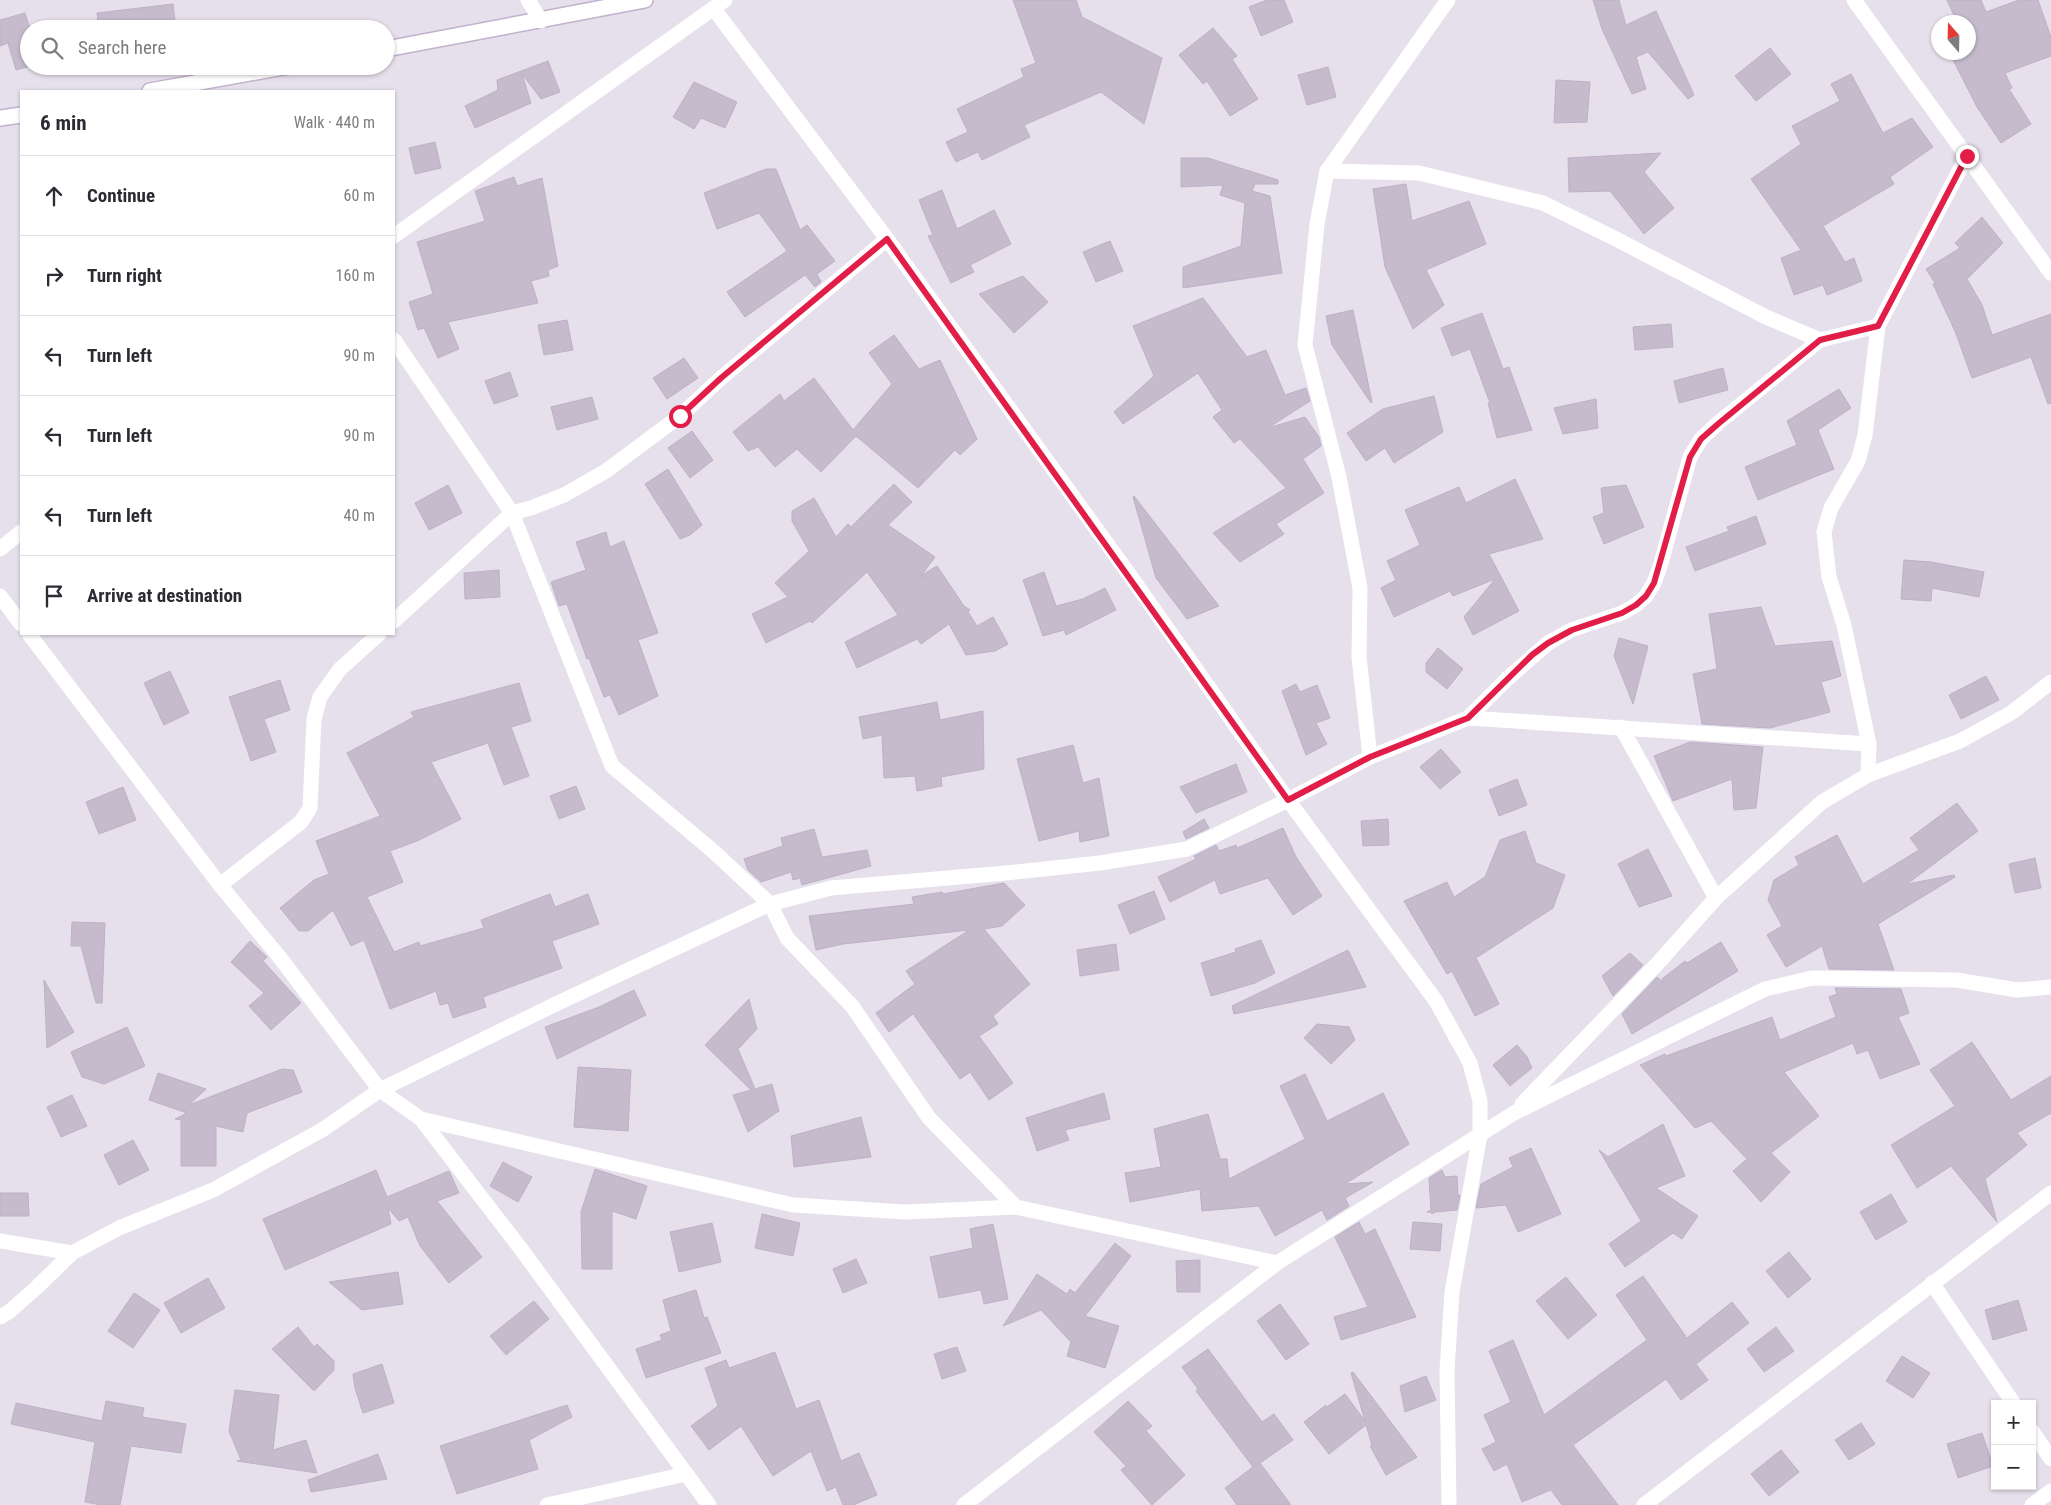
<!DOCTYPE html>
<meta charset="utf-8">
<style>
body{margin:0;font-family:"Roboto Condensed",sans-serif;background:#f7f7f7;color:#2b2b33}
.controls{position:absolute;right:15px;bottom:15px;display:grid;overflow:hidden;border-radius:0px;box-shadow:0 1px 4px #0004}
.controls button{width:45px;height:45px;display:grid;place-items:center;padding:0;border:0;border-bottom:1px solid #e1e1e2;background:#fff;color:#2b2b33;font:25px sans-serif}
.compass{position:absolute;left:1931px;top:15px;width:45px;height:45px;border-radius:50%;background:#fff;box-shadow:0 1px 4px #0004;rotate:340deg}
.stop{position:absolute;width:15px;height:15px;margin:-11px;border:4px solid #e11d48;border-radius:50%;background:#fff}
.stop.end{background:#e11d48;border-color:#fff;box-shadow:0 1px 5px #0008}
.list{margin:0;padding:0;list-style:none}
h2{display:flex;justify-content:space-between;align-items:center;height:65px;margin:0;padding:0 20px;font-size:21px}
h2 small{font-size:16px;font-weight:400;color:#7c7c81}
.list li{display:grid;grid-template-columns:32px 1fr auto;gap:15px;align-items:center;box-sizing:border-box;height:80px;padding:0 20px;border-top:1px solid #e1e1e2}
.list b{display:block;font-size:19px;white-space:nowrap}
.list em{font-size:16px;font-style:normal;color:#7c7c81}
.icon{flex:none;width:28px;height:28px;fill:none;stroke:currentColor;stroke-width:2;stroke-linecap:round;stroke-linejoin:round}
.map{position:relative;flex:none;width:2051px;height:1505px;overflow:hidden}
.search{position:absolute;background:#fff;box-shadow:0 1px 4px #0004;left:20px;top:20px;width:375px;height:55px;display:flex;align-items:center;gap:12px;box-sizing:border-box;padding:0 18px;border-radius:28px;color:#7c7c81;font-size:19px}
.panel{position:absolute;background:#fff;box-shadow:0 1px 4px #0004;left:20px;top:90px;width:375px;height:545px;border-radius:0px}
.map>svg:first-child{display:block}
.building{fill:#c5bbcd;stroke:#bdb1c6}
.lines{fill:none;stroke-linecap:round;stroke-linejoin:round}
.secondary-casing{stroke:#c2b1cd;stroke-width:18}
.street{stroke:#fff;stroke-width:15}
.secondary{stroke:#fff;stroke-width:15}
.route{stroke:#e11d48;stroke-width:6}
</style>
<div class="map">
<svg width="2051" height="1505" viewBox="0 0 2051 1505">
<rect width="100%" height="100%" fill="#e6dfec"/>
<g class="building">
<polygon points="1013,0 1076,0 1082,17 1162,58 1144,124 1101,92 1024,125 1030,137 982,160 978,152 956,162 946,142 968,132 957,109 1024,77 1021,69 1036,63"/>
<polygon points="1267,0 1284,0 1293,22 1261,36 1249,7"/>
<polygon points="1593,0 1619,0 1626,25 1656,11 1694,95 1688,99 1648,52 1636,57 1646,89 1632,94 1602,29"/>
<polygon points="1947,0 1981,0 1986,12 2019,0 2038,0 2051,37 2051,56 2005,73 2012,88 2009,89 2031,124 2001,143 1977,107 1949,52 1968,52 1968,22 1957,22"/>
<polygon points="173,4 176,29 74,29 74,24 98,23 97,13"/>
<polygon points="25,13 30,29 29,66 31,66 16,70 8,43 0,46 0,20"/>
<polygon points="1213,28 1237,56 1232,59 1258,99 1230,116 1207,81 1203,84 1179,55"/>
<polygon points="1770,48 1791,74 1756,101 1735,76"/>
<polygon points="548,61 560,92 541,99 522,74 531,103 475,128 465,106 498,90 497,80"/>
<polygon points="1328,67 1336,97 1307,105 1298,75"/>
<polygon points="1851,74 1883,133 1912,118 1933,147 1890,177 1894,184 1823,226 1845,262 1854,258 1862,281 1827,295 1823,285 1794,295 1781,258 1801,250 1751,179 1801,144 1792,126 1840,101 1831,84"/>
<polygon points="1556,80 1590,82 1587,122 1554,123"/>
<polygon points="694,82 737,102 725,128 701,118 694,129 673,117"/>
<polygon points="435,142 441,168 415,174 409,148"/>
<polygon points="1661,153 1644,172 1674,208 1644,234 1610,191 1569,192 1568,158"/>
<polygon points="1181,158 1208,158 1278,180 1278,184 1255,184 1252,191 1270,196 1282,273 1183,288 1183,267 1241,246 1245,203 1220,195 1223,185 1181,187"/>
<polygon points="766,169 776,169 800,230 807,225 835,261 817,274 821,282 815,287 805,275 745,317 727,292 787,251 759,213 717,229 704,193"/>
<polygon points="514,177 517,186 542,178 558,266 548,270 549,276 531,281 538,303 448,322 459,349 438,358 424,328 418,330 409,302 433,294 417,242 485,221 475,191"/>
<polygon points="1406,184 1412,221 1469,201 1486,244 1426,270 1444,305 1413,329 1385,267 1373,189"/>
<polygon points="942,190 957,229 994,210 1011,244 970,265 974,272 951,283 928,236 933,235 919,200"/>
<polygon points="1982,217 2003,243 1967,279 1982,305 1992,335 2051,314 2051,403 2048,404 2031,357 1972,378 1955,331 1933,284 1935,283 1926,269 1960,248 1955,243"/>
<polygon points="1110,241 1123,271 1096,282 1083,252"/>
<polygon points="1023,276 1048,302 1014,333 979,294"/>
<polygon points="1203,298 1247,357 1266,350 1285,395 1306,388 1310,401 1268,428 1305,417 1319,437 1321,446 1303,459 1324,493 1276,524 1284,534 1240,562 1213,533 1286,488 1240,439 1234,443 1213,417 1222,410 1198,373 1123,424 1114,412 1154,376 1133,326"/>
<polygon points="1353,310 1372,402 1371,403 1332,345 1326,316"/>
<polygon points="1482,313 1503,369 1509,367 1532,430 1497,438 1488,403 1490,403 1470,349 1452,356 1441,328"/>
<polygon points="567,320 573,350 544,355 538,325"/>
<polygon points="1671,324 1673,347 1635,350 1633,327"/>
<polygon points="894,335 919,369 940,360 977,439 960,455 955,450 918,488 856,436 821,472 797,449 775,467 758,447 748,451 733,432 780,394 784,401 814,378 853,430 892,384 869,353"/>
<polygon points="684,358 698,378 667,399 653,378"/>
<polygon points="1723,368 1728,390 1679,403 1674,381"/>
<polygon points="510,372 518,396 494,404 485,381"/>
<polygon points="1839,389 1851,408 1818,430 1834,469 1758,500 1745,467 1797,445 1787,421"/>
<polygon points="1434,396 1443,432 1394,463 1385,448 1366,461 1347,433 1383,409"/>
<polygon points="592,397 598,419 557,430 551,407"/>
<polygon points="1596,399 1598,428 1563,434 1554,408"/>
<polygon points="692,431 713,460 690,478 668,448"/>
<polygon points="668,469 702,525 690,535 680,539 645,484"/>
<polygon points="1515,479 1543,539 1489,554 1519,611 1473,635 1464,617 1495,579 1453,596 1450,591 1394,617 1381,588 1396,580 1387,561 1420,545 1405,510 1459,487 1466,503"/>
<polygon points="894,484 912,502 888,525 935,557 921,576 923,578 922,575 937,566 964,606 970,610 968,612 977,626 993,617 1008,644 995,651 966,655 949,624 921,644 917,639 857,668 845,642 898,615 867,572 812,623 810,621 766,643 752,614 788,597 775,583 809,551 792,521 792,511 814,498 836,537 848,524 851,527"/>
<polygon points="448,485 462,513 429,530 415,503"/>
<polygon points="1626,485 1644,527 1604,544 1593,517 1604,513 1601,488"/>
<polygon points="1134,496 1219,606 1187,619 1156,578 1133,497"/>
<polygon points="1756,516 1766,544 1695,571 1686,547 1729,531 1727,527"/>
<polygon points="606,532 610,547 624,541 658,633 638,640 658,696 619,715 610,695 604,697 589,658 587,659 567,604 559,606 551,582 586,570 576,542"/>
<polygon points="1904,560 1931,562 1984,572 1979,597 1932,588 1931,601 1901,599"/>
<polygon points="499,570 500,597 465,599 464,573"/>
<polygon points="1044,572 1056,606 1083,599 1105,588 1116,610 1066,635 1064,630 1043,636 1023,580"/>
<polygon points="1761,607 1775,646 1832,641 1841,676 1821,682 1830,712 1770,728 1702,724 1693,674 1717,669 1709,614"/>
<polygon points="1619,638 1648,646 1633,704 1614,656"/>
<polygon points="1438,648 1463,669 1447,689 1426,672 1426,663"/>
<polygon points="170,671 189,713 164,725 144,683"/>
<polygon points="1986,676 1999,700 1961,719 1949,695"/>
<polygon points="280,680 290,710 264,719 276,752 251,761 229,697"/>
<polygon points="519,683 531,721 511,727 529,776 504,785 488,743 431,762 461,819 417,841 390,851 403,882 367,897 394,952 419,942 420,946 484,928 481,920 550,894 555,907 588,894 599,924 552,941 562,968 483,997 486,1007 453,1018 448,1003 440,1005 436,991 390,1009 364,940 351,946 333,910 308,931 299,931 280,908 314,880 329,874 316,841 380,816 347,753 414,717 411,712"/>
<polygon points="1296,684 1300,692 1317,685 1330,718 1316,723 1327,744 1306,755 1282,691"/>
<polygon points="937,702 940,720 983,711 984,769 941,777 942,786 917,791 915,776 884,778 882,735 863,739 859,717"/>
<polygon points="1690,742 1763,747 1756,808 1734,810 1732,779 1673,801 1654,756"/>
<polygon points="1073,745 1083,783 1099,778 1109,836 1080,842 1079,831 1039,841 1017,759"/>
<polygon points="1441,749 1461,772 1440,789 1420,767"/>
<polygon points="1236,764 1247,792 1196,813 1180,787"/>
<polygon points="1517,779 1527,805 1499,816 1489,790"/>
<polygon points="576,786 585,809 559,819 550,796"/>
<polygon points="123,787 136,820 99,834 86,802"/>
<polygon points="1957,803 1978,831 1907,884 1954,875 1955,877 1878,924 1894,970 1829,969 1822,946 1786,967 1767,935 1782,926 1768,900 1774,880 1799,865 1795,857 1837,835 1863,884 1919,850 1910,838"/>
<polygon points="1204,819 1209,828 1186,839 1183,832"/>
<polygon points="1388,819 1389,845 1363,846 1361,821"/>
<polygon points="1283,828 1296,857 1322,896 1293,915 1268,878 1220,894 1215,880 1170,902 1158,877 1196,859 1194,856 1216,845 1219,851 1236,845 1237,848"/>
<polygon points="814,829 822,857 867,850 871,866 802,885 800,878 793,880 791,872 761,882 748,870 744,859 783,846 781,838"/>
<polygon points="1525,831 1536,863 1565,875 1553,908 1476,958 1499,1004 1475,1016 1452,971 1447,974 1404,901 1447,882 1454,897 1485,877 1500,840"/>
<polygon points="1648,849 1672,896 1639,907 1618,864"/>
<polygon points="2035,858 2041,888 2015,893 2009,864"/>
<polygon points="1004,883 1025,905 1002,926 984,929 1030,984 993,1016 998,1024 979,1036 1013,1083 989,1100 970,1072 960,1079 913,1014 889,1032 876,1013 915,984 906,971 969,930 843,944 816,950 809,916 914,904 912,897 942,892 943,894"/>
<polygon points="1154,891 1165,919 1130,934 1118,905"/>
<polygon points="72,922 105,923 102,1003 96,1003 81,946 71,946"/>
<polygon points="1261,940 1275,973 1255,983 1211,996 1201,963 1236,952 1235,949"/>
<polygon points="250,941 267,957 263,961 301,1003 271,1030 249,1006 264,993 231,962"/>
<polygon points="1721,942 1738,971 1632,1034 1622,1014 1657,977 1664,983 1662,979 1685,961 1687,963"/>
<polygon points="1116,944 1119,970 1080,976 1077,950"/>
<polygon points="1348,950 1366,987 1234,1014 1232,1006"/>
<polygon points="1630,953 1643,965 1613,996 1602,976"/>
<polygon points="44,980 74,1032 47,1048"/>
<polygon points="1835,988 1901,989 1909,1013 1898,1017 1920,1064 1880,1079 1868,1050 1857,1054 1853,1043 1784,1072 1819,1116 1771,1153 1790,1172 1761,1202 1733,1171 1747,1159 1711,1121 1695,1128 1640,1065 1665,1054 1666,1056 1772,1017 1780,1040 1836,1017 1829,997 1837,994"/>
<polygon points="634,990 646,1015 557,1059 545,1027 599,1007"/>
<polygon points="749,999 757,1029 738,1049 755,1089 772,1084 779,1111 748,1132 733,1095 751,1090 705,1045"/>
<polygon points="1317,1024 1349,1027 1355,1040 1331,1064 1304,1038"/>
<polygon points="127,1027 145,1066 104,1084 82,1077 71,1052"/>
<polygon points="1972,1042 2011,1100 2051,1076 2051,1113 2017,1133 2027,1145 1985,1179 1997,1222 1951,1166 1917,1188 1891,1145 1955,1106 1930,1070"/>
<polygon points="1517,1045 1527,1057 1532,1068 1510,1086 1493,1065"/>
<polygon points="578,1067 631,1070 628,1131 574,1127"/>
<polygon points="282,1069 293,1070 302,1092 247,1113 243,1132 216,1126 216,1166 181,1166 181,1120 175,1119 187,1113 149,1100 158,1073 206,1089 189,1105"/>
<polygon points="1305,1074 1327,1121 1383,1093 1409,1144 1345,1184 1373,1182 1345,1198 1349,1206 1327,1220 1322,1210 1275,1236 1259,1206 1202,1211 1200,1189 1130,1202 1125,1173 1161,1167 1154,1129 1208,1114 1220,1159 1227,1159 1229,1179 1305,1139 1280,1086"/>
<polygon points="1104,1093 1110,1119 1065,1130 1069,1140 1037,1151 1026,1118"/>
<polygon points="72,1095 87,1126 61,1137 47,1107"/>
<polygon points="861,1117 871,1157 794,1167 791,1136"/>
<polygon points="1663,1124 1685,1176 1656,1188 1698,1216 1682,1239 1673,1233 1625,1267 1609,1244 1641,1221 1599,1150 1608,1157"/>
<polygon points="133,1140 149,1170 119,1185 104,1155"/>
<polygon points="1531,1148 1561,1214 1518,1232 1506,1205 1476,1208 1481,1184 1513,1167 1509,1158"/>
<polygon points="503,1162 532,1177 518,1202 490,1186"/>
<polygon points="595,1169 647,1186 636,1219 612,1211 612,1269 582,1269 581,1212"/>
<polygon points="376,1170 387,1197 449,1171 459,1193 437,1201 482,1257 449,1283 420,1246 408,1217 399,1221 388,1208 391,1224 285,1270 263,1219"/>
<polygon points="1442,1170 1445,1177 1457,1176 1458,1196 1460,1195 1457,1210 1435,1212 1432,1214 1431,1212 1427,1212 1431,1210 1429,1178"/>
<polygon points="0,1193 28,1193 29,1216 0,1216"/>
<polygon points="1891,1194 1907,1222 1876,1240 1860,1212"/>
<polygon points="762,1214 800,1223 793,1256 755,1248"/>
<polygon points="1359,1222 1365,1234 1375,1229 1416,1317 1341,1340 1334,1317 1368,1307 1335,1237"/>
<polygon points="1413,1222 1442,1224 1440,1251 1410,1249"/>
<polygon points="712,1223 721,1262 679,1272 670,1232"/>
<polygon points="993,1224 1008,1299 984,1304 981,1290 939,1298 930,1257 973,1248 970,1229"/>
<polygon points="1115,1243 1131,1256 1085,1316 1119,1326 1105,1368 1067,1356 1071,1342 1041,1310 1003,1326 1037,1274 1067,1294 1070,1289 1075,1293"/>
<polygon points="1789,1252 1811,1279 1788,1298 1766,1271"/>
<polygon points="856,1259 867,1283 843,1293 833,1269"/>
<polygon points="1200,1260 1200,1292 1177,1292 1176,1261"/>
<polygon points="398,1272 403,1304 362,1310 329,1282"/>
<polygon points="1643,1276 1687,1338 1732,1302 1749,1323 1696,1364 1708,1380 1681,1400 1666,1379 1573,1445 1618,1505 1562,1505 1551,1490 1522,1502 1507,1464 1494,1471 1482,1449 1496,1442 1484,1415 1511,1402 1489,1351 1513,1340 1544,1415 1647,1340 1616,1295"/>
<polygon points="1566,1277 1597,1315 1568,1339 1536,1301"/>
<polygon points="208,1278 225,1308 181,1333 164,1303"/>
<polygon points="696,1290 704,1318 707,1317 721,1353 646,1378 636,1349 662,1340 660,1335 671,1331 663,1300"/>
<polygon points="134,1293 160,1310 133,1348 108,1331"/>
<polygon points="2018,1300 2027,1330 1993,1340 1985,1310"/>
<polygon points="534,1301 549,1319 506,1355 490,1336"/>
<polygon points="1280,1304 1309,1344 1286,1360 1257,1321"/>
<polygon points="298,1327 314,1347 317,1344 334,1361 334,1370 314,1391 272,1349"/>
<polygon points="1776,1327 1794,1351 1764,1372 1747,1349"/>
<polygon points="957,1347 966,1371 942,1379 934,1354"/>
<polygon points="1208,1349 1262,1422 1274,1414 1293,1440 1260,1463 1291,1505 1237,1505 1225,1488 1253,1467 1196,1391 1198,1389 1182,1367"/>
<polygon points="775,1352 796,1409 819,1400 841,1461 859,1453 877,1495 853,1505 843,1505 836,1487 827,1491 811,1451 773,1476 741,1426 709,1450 691,1426 718,1406 705,1368 726,1360 729,1368"/>
<polygon points="1902,1356 1930,1373 1913,1398 1886,1381"/>
<polygon points="382,1364 394,1403 363,1413 355,1388 353,1374"/>
<polygon points="1353,1372 1417,1457 1386,1475 1370,1446 1372,1445 1366,1425 1329,1454 1304,1422 1326,1405 1327,1407 1345,1394 1365,1421 1351,1373"/>
<polygon points="1426,1376 1436,1400 1405,1412 1400,1386"/>
<polygon points="235,1390 279,1395 273,1450 306,1440 317,1473 237,1461 241,1460 229,1431"/>
<polygon points="106,1401 144,1408 142,1417 186,1424 181,1453 131,1446 120,1505 102,1505 85,1502 95,1442 11,1424 16,1403 102,1421"/>
<polygon points="1128,1401 1152,1426 1146,1431 1185,1475 1152,1505 1121,1470 1126,1466 1094,1432"/>
<polygon points="567,1405 572,1417 529,1440 538,1469 457,1494 440,1446"/>
<polygon points="1861,1423 1875,1444 1849,1460 1835,1440"/>
<polygon points="1982,1433 1993,1466 1958,1478 1947,1444"/>
<polygon points="1781,1450 1799,1472 1769,1496 1751,1474"/>
<polygon points="378,1454 387,1479 311,1492 308,1480"/>
</g>
<g class="lines">
<defs>
<g id="secondary">
<polyline points="386,49 645,0"/>
<polyline points="150,91 289,66"/>
<polyline points="0,118 21,115"/>
</g>
</defs>
<use href="#secondary" class="secondary-casing"/>
<g class="street">
<polyline points="528,0 541,21"/>
<polyline points="1854,0 2051,273"/>
<polyline points="714,9 887,239 1131,577 1288,800 1436,1001 1470,1063 1480,1101 1480,1135 1452,1292 1447,1370 1449,1505"/>
<polyline points="1327,171 1419,173 1543,203 1614,238 1766,317 1820,340"/>
<polyline points="394,236 725,0"/>
<polyline points="394,340 512,513 612,766 713,851 770,904 787,938 852,1006 929,1118 1016,1207"/>
<polyline points="0,549 21,532"/>
<polyline points="0,596 21,624"/>
<polyline points="394,621 512,513 531,508 564,495 606,471 680,416 721,378 887,239"/>
<polyline points="29,634 220,885 281,959 380,1090 421,1119 521,1249 709,1505"/>
<polyline points="1468,718 1507,679 1548,643 1571,630 1622,613 1636,605 1646,596 1654,583 1661,563 1690,457 1701,439 1718,423 1820,340 1878,326"/>
<polyline points="1621,727 1716,898"/>
<polyline points="1370,757 1359,657 1360,588 1339,477 1305,345 1317,224 1327,171 1448,0"/>
<polyline points="1868,775 1869,744 1844,625 1829,577 1824,532 1831,508 1858,461 1865,435 1878,326 1967,156"/>
<polyline points="220,885 301,822 310,808 314,719 320,697 340,669 379,634"/>
<polyline points="1522,1104 1658,963 1716,898 1822,802 1868,775 1960,741 2011,713 2051,682"/>
<polyline points="421,1119 793,1205 905,1212 1016,1207 1277,1263"/>
<polyline points="0,1241 72,1253"/>
<polyline points="1932,1283 2014,1404"/>
<polyline points="0,1317 10,1311 36,1288 72,1253 119,1228 213,1190 322,1130 380,1090 560,1002 770,904 831,888 1006,873 1100,863 1187,849 1288,800 1370,757 1468,718 1869,744"/>
<polyline points="2032,1431 2051,1459"/>
<polyline points="547,1505 686,1474"/>
<polyline points="964,1505 1277,1263 1514,1113 1765,989 1812,978 1957,980 2017,990 2051,987"/>
<polyline points="1644,1505 2051,1193"/>
<polyline points="2032,1505 2051,1491"/>
</g>
<use href="#secondary" class="secondary"/>
</g>
<g class="lines">
<polyline class="route" points="680,416 721,378 887,239 1288,800 1370,757 1468,718 1532,655 1548,643 1572,630 1622,613 1636,605 1646,596 1654,583 1690,457 1701,439 1718,424 1820,340 1878,326 1967,156"/>
</g>
</svg>
<div class="controls">
<button>+</button>
<button>−</button>
</div>
<svg class="compass" viewBox="-18 -18 36 36"><path d="M0-13l5 13h-10z" fill="#e53935"/><path d="M0 13l5-13h-10z" fill="#7c7c81"/></svg>
<div class="stop" style="left:680px;top:416px"></div>
<div class="stop end" style="left:1967px;top:156px"></div>
<div class="search"><svg class="icon" aria-label="search" viewBox="0 0 24 24"><circle cx="10" cy="10" r="6"/><path d="M15 15l6 6"/></svg>Search here</div>
<section class="panel">
<h2>6 min<small>Walk · 440 m</small></h2>
<ul class="list">
<li><svg class="icon" aria-label="ahead" viewBox="0 0 24 24"><path d="M12 20V5M6 11l6-6 6 6"/></svg><div><b>Continue</b></div><em>60 m</em></li>
<li><svg class="icon" aria-label="right" viewBox="0 0 24 24"><path d="M7 20v-9h11M14 6l5 5-5 5"/></svg><div><b>Turn right</b></div><em>160 m</em></li>
<li><svg class="icon" aria-label="left" viewBox="0 0 24 24"><path d="M17 20v-9H6M10 6l-5 5 5 5"/></svg><div><b>Turn left</b></div><em>90 m</em></li>
<li><svg class="icon" aria-label="left" viewBox="0 0 24 24"><path d="M17 20v-9H6M10 6l-5 5 5 5"/></svg><div><b>Turn left</b></div><em>90 m</em></li>
<li><svg class="icon" aria-label="left" viewBox="0 0 24 24"><path d="M17 20v-9H6M10 6l-5 5 5 5"/></svg><div><b>Turn left</b></div><em>40 m</em></li>
<li><svg class="icon" aria-label="arrive" viewBox="0 0 24 24"><path d="M6 21V4h12l-3 4 3 4H6"/></svg><div><b>Arrive at destination</b></div></li>
</ul>
</section>
</div>
